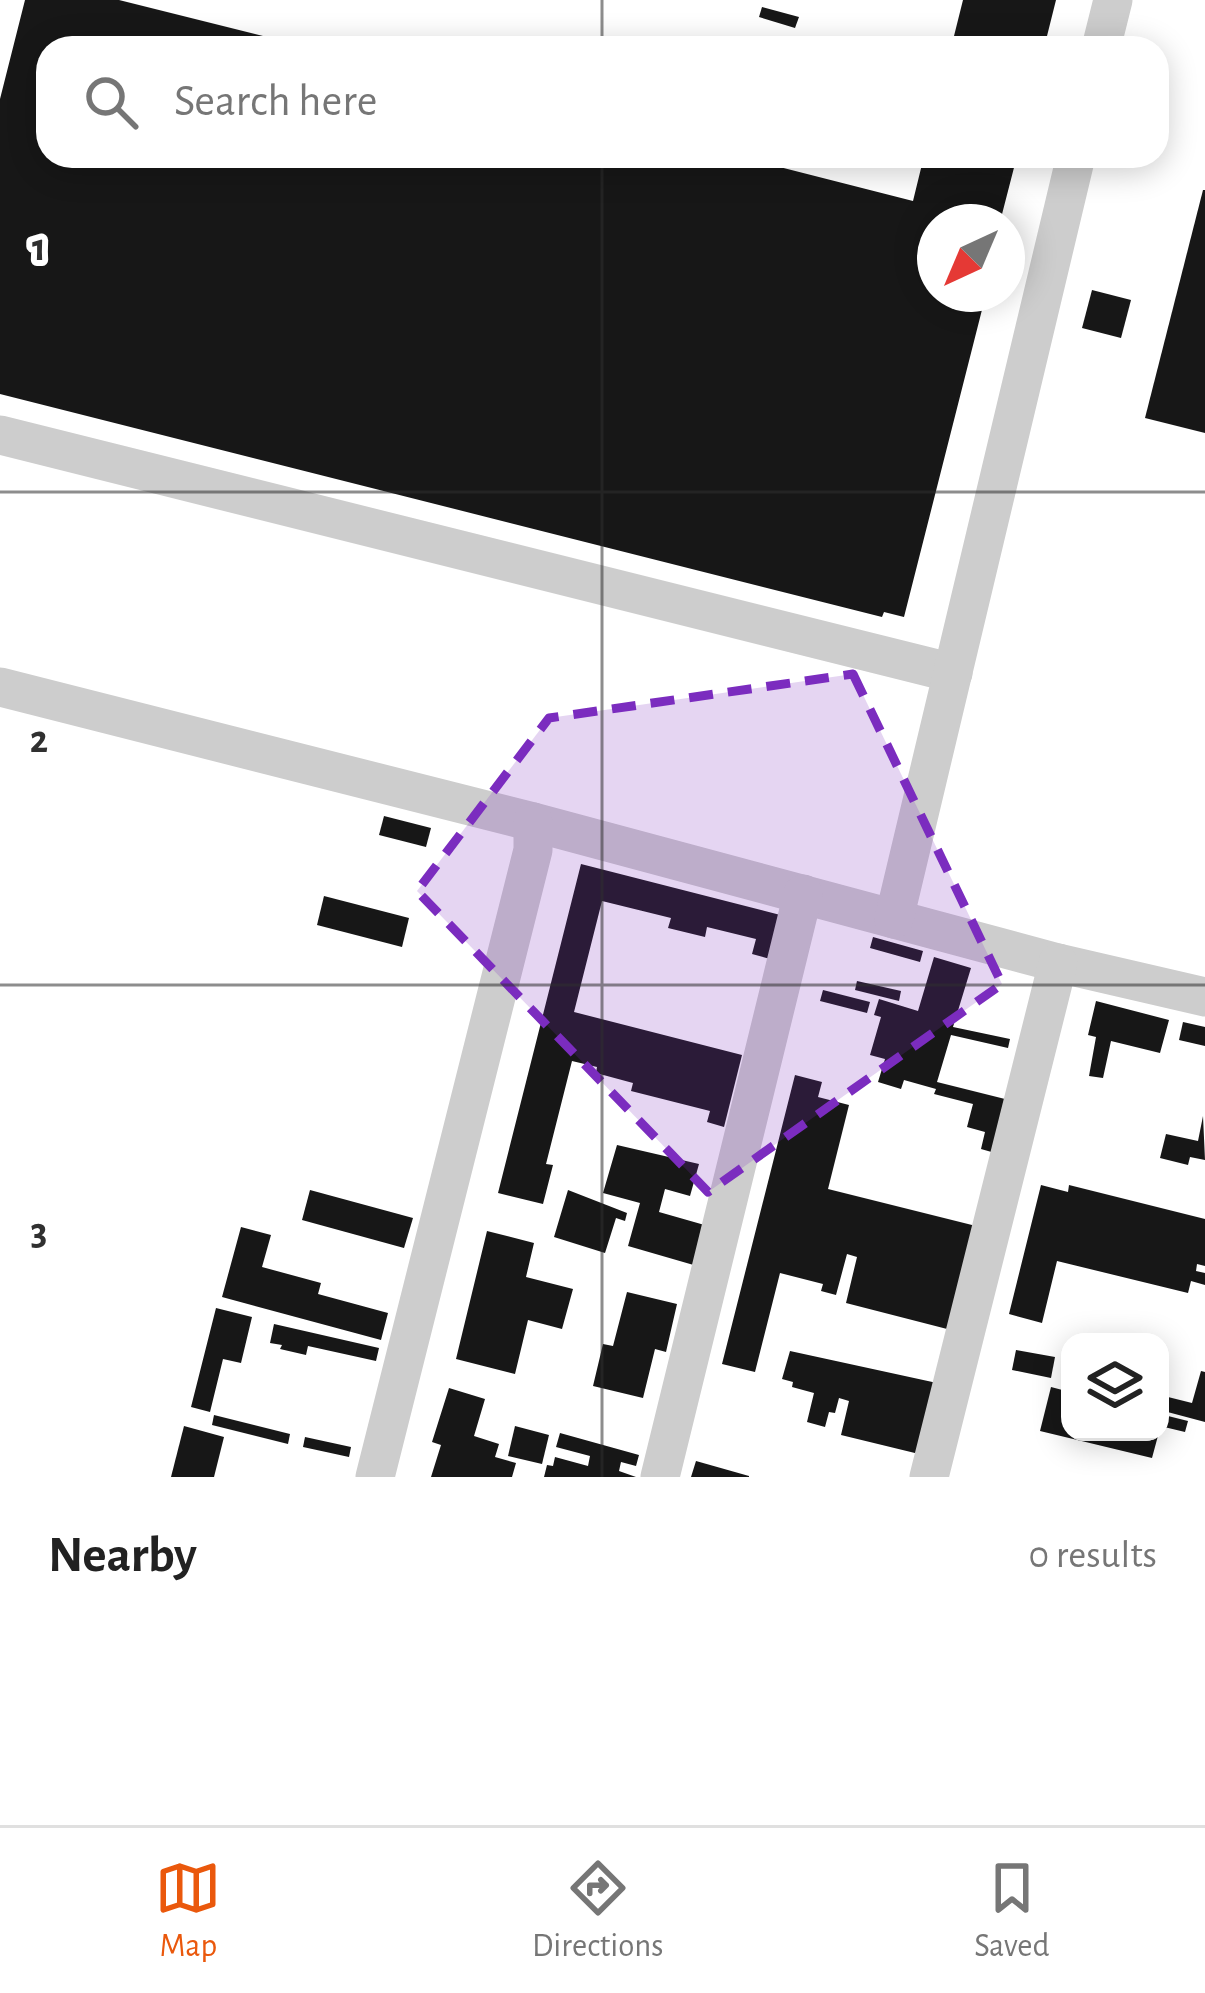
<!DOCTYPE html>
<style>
body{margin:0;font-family:"Alegreya Sans",sans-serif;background:#f6f6f6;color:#222}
.controls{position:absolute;right:36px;bottom:36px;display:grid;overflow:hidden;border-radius:24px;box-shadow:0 6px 30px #0003}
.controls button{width:108px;height:108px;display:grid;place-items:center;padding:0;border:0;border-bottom:3px solid #e0e0e0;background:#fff;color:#222;font:60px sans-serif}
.compass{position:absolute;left:917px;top:204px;width:108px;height:108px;border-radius:50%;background:#fff;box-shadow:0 6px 30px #0003;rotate:224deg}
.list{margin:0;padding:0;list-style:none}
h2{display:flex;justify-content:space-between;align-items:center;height:156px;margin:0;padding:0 48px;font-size:51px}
h2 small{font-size:39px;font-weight:400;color:#767676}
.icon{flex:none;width:66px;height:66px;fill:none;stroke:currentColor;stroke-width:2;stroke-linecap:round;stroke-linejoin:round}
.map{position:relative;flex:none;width:1205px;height:1477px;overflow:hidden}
.search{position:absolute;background:#fff;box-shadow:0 6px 30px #0003;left:36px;right:36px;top:36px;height:132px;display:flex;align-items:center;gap:30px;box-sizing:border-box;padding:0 42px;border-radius:36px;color:#767676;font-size:45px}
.sheet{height:348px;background:#fff}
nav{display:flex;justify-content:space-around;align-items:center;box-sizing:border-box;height:168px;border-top:3px solid #e0e0e0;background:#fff;font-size:33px;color:#767676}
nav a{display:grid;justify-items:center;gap:6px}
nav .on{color:#ea580c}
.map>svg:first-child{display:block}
.building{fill:#171717}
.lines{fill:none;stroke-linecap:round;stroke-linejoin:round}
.minor{stroke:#cdcdcd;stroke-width:39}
.marked{fill:#7b2cbf;fill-opacity:0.2;stroke:#7b2cbf;stroke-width:9;stroke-dasharray:24 15;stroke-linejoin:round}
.grid{fill:none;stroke:#303030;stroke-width:3;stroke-opacity:0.55}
.grid-label{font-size:39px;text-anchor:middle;font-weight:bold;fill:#303030;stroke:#fff;stroke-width:12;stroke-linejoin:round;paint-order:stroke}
</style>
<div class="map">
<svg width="1205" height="1477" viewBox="0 0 1205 1477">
<rect width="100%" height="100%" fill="#fff"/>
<g class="building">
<polygon points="25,0 119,0 303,46 48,48 48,156 736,156 913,201 924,156 1017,156 1000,222 935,222 935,294 986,294 904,617 884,612 882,617 0,394 0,99"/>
<polygon points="963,0 1056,0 1044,48 951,48"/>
<polygon points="762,7 799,17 795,28 759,17"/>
<polygon points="1203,190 1205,190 1205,433 1145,418"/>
<polygon points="1092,290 1131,300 1121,338 1082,328"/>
<polygon points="384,816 431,828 426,847 379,835"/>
<polygon points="581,864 788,917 777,961 752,954 756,939 707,927 705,937 668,928 671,918 602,901 574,1012 742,1055 724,1127 707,1122 710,1111 631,1091 633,1083 596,1073 597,1067 572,1061 546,1164 553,1165 543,1204 498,1193"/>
<polygon points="324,896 409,918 402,947 317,925"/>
<polygon points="873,937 923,951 920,962 870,948"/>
<polygon points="934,957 971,968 953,1027 1010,1039 1008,1048 951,1035 937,1082 1009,1100 995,1153 981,1149 985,1132 967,1127 973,1104 934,1094 936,1089 904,1080 901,1089 878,1082 885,1059 870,1055 881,1017 874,1015 879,999 918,1011"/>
<polygon points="857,981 901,991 899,1001 855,990"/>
<polygon points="823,990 870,1002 867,1013 820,1001"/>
<polygon points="1096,1001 1169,1020 1160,1053 1111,1041 1103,1078 1089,1076 1096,1037 1088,1035"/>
<polygon points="1183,1022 1205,1027 1205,1046 1179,1040"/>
<polygon points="795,1075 822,1082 818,1097 849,1105 828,1189 976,1226 951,1330 846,1303 857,1257 847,1254 836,1295 821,1291 823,1284 780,1273 755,1372 722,1364"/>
<polygon points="1203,1116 1205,1160 1190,1157 1188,1165 1160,1158 1166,1134 1198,1141"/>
<polygon points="617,1145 699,1164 690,1196 665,1189 659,1212 708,1226 697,1266 628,1246 640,1203 603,1193"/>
<polygon points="1041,1185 1068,1192 1069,1185 1205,1219 1205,1266 1197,1264 1196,1271 1205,1273 1205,1285 1191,1281 1188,1293 1057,1261 1042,1323 1009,1314"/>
<polygon points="310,1190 413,1218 404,1248 302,1220"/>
<polygon points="568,1190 627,1213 625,1221 616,1218 605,1253 554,1237"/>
<polygon points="241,1227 271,1235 262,1267 321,1283 318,1294 388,1313 381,1340 222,1297"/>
<polygon points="487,1231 534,1243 526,1277 573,1289 562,1329 528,1320 515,1374 456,1359"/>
<polygon points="627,1292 677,1304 666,1352 655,1349 643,1398 593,1386 603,1344 613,1346"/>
<polygon points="216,1308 252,1317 241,1363 223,1359 210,1412 191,1407"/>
<polygon points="274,1324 379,1348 376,1361 308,1346 306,1355 280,1349 282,1345 270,1343"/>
<polygon points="1016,1350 1055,1357 1051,1378 1012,1370"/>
<polygon points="790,1351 937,1383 919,1454 841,1435 849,1401 839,1398 835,1413 829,1412 825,1427 807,1422 814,1393 792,1387 793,1382 782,1379"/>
<polygon points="1201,1371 1205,1372 1205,1422 1160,1410 1160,1395 1192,1403"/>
<polygon points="1051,1387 1070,1392 1070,1432 1159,1432 1152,1458 1040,1431"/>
<polygon points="449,1388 485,1399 474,1436 499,1444 495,1457 516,1463 512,1477 431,1477 441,1445 432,1442"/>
<polygon points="1160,1414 1188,1421 1185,1432 1160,1426"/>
<polygon points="214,1415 290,1434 288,1444 212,1425"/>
<polygon points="184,1426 224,1437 214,1477 171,1477"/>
<polygon points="515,1426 549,1435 542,1464 508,1456"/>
<polygon points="560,1433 639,1455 636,1466 621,1462 619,1471 636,1477 544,1477 547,1465 553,1466 555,1457 588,1466 590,1456 556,1447"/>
<polygon points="305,1437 351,1447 349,1457 303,1447"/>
<polygon points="696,1461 749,1476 749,1477 691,1477"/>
</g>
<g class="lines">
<g class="minor">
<polyline points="1101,48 1113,0"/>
<polyline points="0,435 953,673"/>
<polyline points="0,687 533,822 1058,963 1205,997"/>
<polyline points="894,919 1076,156"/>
<polyline points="375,1477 533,850 533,822"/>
<polyline points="660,1477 803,894"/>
<polyline points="929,1477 1058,963"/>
</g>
</g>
<path class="marked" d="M853 674 1002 984 708 1192 417 891 549 718Z"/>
<path class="grid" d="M602 0V48M602 156V1477M0 492H1205M0 985H1205"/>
<g class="grid-label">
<text x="39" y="260">1</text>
<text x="39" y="752">2</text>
<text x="39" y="1244">3</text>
</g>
</svg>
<div class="controls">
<button><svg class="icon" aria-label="layers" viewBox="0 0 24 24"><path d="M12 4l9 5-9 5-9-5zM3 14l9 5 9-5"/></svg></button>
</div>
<svg class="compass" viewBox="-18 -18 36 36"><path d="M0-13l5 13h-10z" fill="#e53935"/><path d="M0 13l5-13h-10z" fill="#767676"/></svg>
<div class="search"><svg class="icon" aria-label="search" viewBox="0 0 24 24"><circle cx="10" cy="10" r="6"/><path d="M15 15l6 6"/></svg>Search here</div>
</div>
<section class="sheet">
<h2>Nearby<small>0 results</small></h2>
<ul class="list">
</ul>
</section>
<nav>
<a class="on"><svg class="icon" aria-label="map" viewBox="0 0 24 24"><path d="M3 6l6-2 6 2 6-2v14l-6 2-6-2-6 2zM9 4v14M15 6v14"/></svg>Map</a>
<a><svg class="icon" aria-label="directions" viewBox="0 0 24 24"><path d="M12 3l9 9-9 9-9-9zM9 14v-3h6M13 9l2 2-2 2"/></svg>Directions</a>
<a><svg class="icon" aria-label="saved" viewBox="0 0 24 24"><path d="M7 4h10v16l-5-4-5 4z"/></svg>Saved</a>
</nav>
